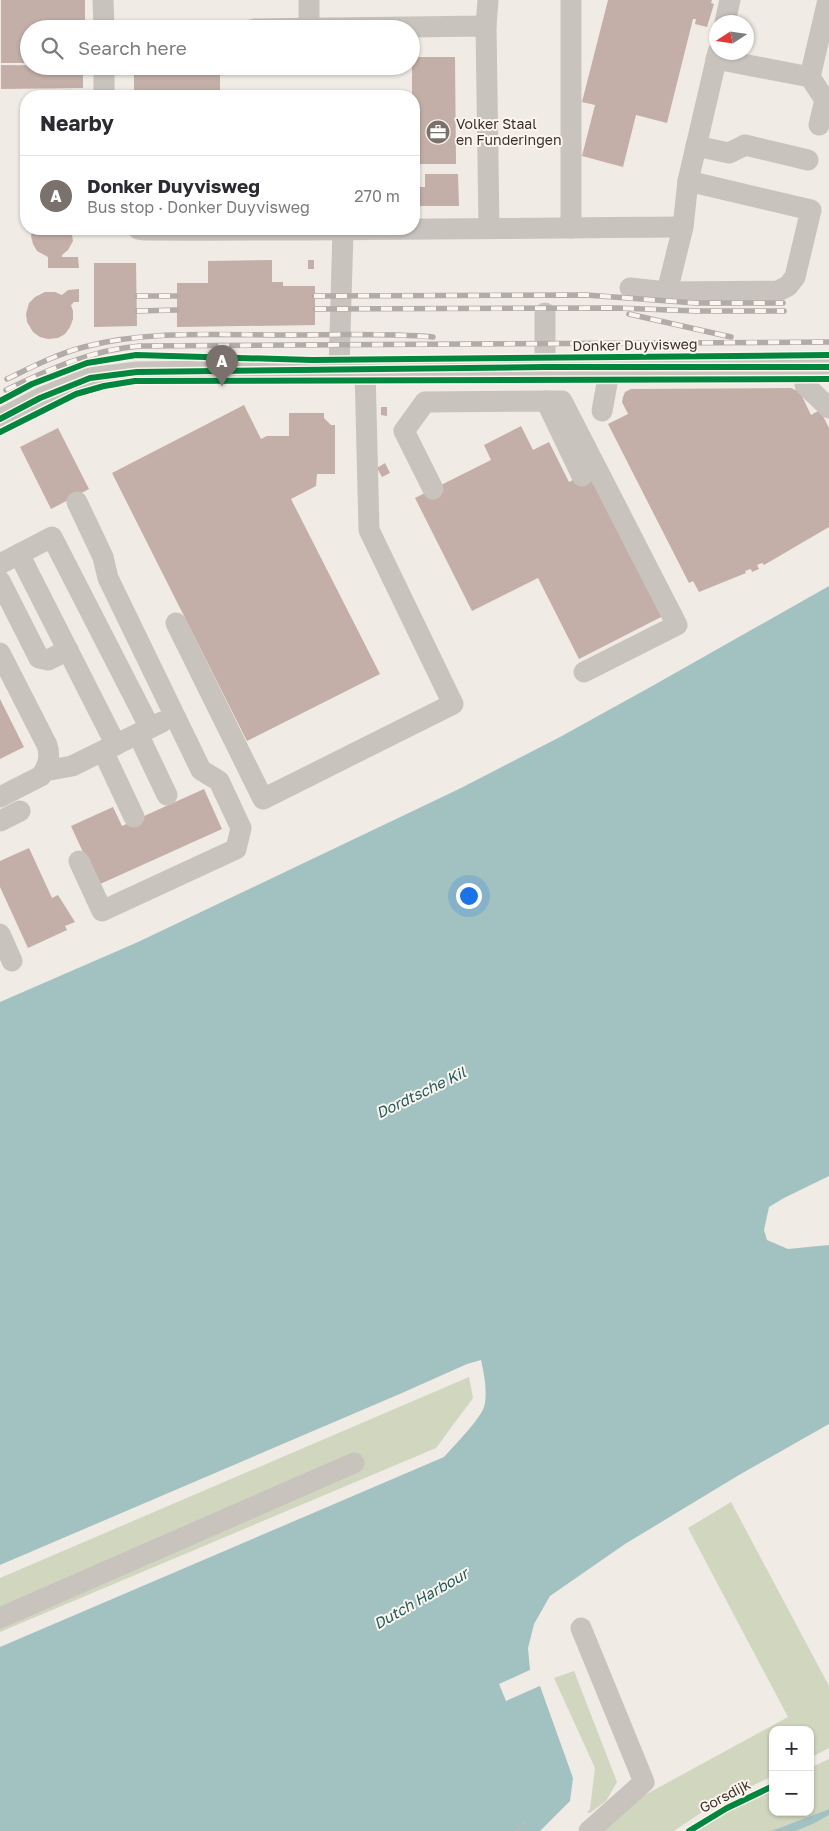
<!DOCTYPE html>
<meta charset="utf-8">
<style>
body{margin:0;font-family:"Golos Text",sans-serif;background:#f2f2f3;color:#2b2b33}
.controls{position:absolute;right:15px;bottom:15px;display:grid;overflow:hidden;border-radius:10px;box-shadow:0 1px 4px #0004}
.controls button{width:45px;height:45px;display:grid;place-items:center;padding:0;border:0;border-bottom:1px solid #e1e1e2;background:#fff;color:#2b2b33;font:25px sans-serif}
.compass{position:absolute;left:709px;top:15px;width:45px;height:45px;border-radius:50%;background:#fff;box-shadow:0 1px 4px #0004;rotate:258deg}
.you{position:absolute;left:468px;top:895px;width:18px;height:18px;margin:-12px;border:4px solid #fff;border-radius:50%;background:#1a73e8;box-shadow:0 0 0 8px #1a73e833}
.badge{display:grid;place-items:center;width:32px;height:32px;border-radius:50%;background:#7a716c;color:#fff;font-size:16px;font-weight:700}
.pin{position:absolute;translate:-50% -41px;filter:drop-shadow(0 1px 2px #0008)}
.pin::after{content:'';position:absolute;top:26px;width:18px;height:15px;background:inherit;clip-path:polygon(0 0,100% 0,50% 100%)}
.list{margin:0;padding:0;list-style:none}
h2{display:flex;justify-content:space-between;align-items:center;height:65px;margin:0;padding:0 20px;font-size:21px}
h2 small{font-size:16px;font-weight:400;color:#7c7c81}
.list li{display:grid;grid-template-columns:32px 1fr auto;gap:15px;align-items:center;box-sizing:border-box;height:80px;padding:0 20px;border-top:1px solid #e1e1e2}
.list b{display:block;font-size:19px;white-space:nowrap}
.list p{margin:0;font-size:16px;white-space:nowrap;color:#7c7c81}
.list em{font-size:16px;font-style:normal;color:#7c7c81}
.icon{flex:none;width:28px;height:28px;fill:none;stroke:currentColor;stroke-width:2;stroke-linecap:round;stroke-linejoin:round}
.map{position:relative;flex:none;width:829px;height:1831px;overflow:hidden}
.search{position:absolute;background:#fff;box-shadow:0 1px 4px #0004;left:20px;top:20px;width:400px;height:55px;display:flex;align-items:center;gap:12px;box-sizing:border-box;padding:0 18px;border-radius:28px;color:#7c7c81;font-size:19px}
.panel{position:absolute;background:#fff;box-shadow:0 1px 4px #0004;left:20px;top:90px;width:400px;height:145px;border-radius:20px}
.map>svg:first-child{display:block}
.green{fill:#d1d6bf}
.water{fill:#a1c2c1}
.pier{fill:#f0ebe5}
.building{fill:#c3afa7}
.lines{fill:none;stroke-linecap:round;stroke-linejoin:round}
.path{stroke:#c2bbb6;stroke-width:2.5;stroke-dasharray:2.5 2.5;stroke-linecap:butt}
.minor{stroke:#c9c3be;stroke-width:21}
.rail-casing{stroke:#b1aca8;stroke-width:5.5}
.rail{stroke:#fbf5ee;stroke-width:4;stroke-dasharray:11;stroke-linecap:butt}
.cycleway-casing{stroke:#fbf5ee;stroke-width:9}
.cycleway{stroke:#00873e;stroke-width:6}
.labels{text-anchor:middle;stroke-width:4;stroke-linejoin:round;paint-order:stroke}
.poi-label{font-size:14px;fill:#3b302b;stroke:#fbf5ee;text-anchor:start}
.street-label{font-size:14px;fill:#3b302b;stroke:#fbf5ee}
.water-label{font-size:15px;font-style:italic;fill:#1f5a5e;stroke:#fbf5ee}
</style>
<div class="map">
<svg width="829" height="1831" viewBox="0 0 829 1831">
<rect width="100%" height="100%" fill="#f0ebe5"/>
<g class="green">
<polygon points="469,1377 473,1398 436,1448 0,1632 0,1578"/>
<polygon points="731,1502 829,1686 829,1748 810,1758 810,1730 773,1730 773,1776 714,1804 674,1831 601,1831 632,1802 788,1717 688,1528"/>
<polygon points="574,1671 617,1782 606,1801 590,1813 587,1812 590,1809 595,1768 554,1678"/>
<polygon points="829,1759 829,1809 771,1831 691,1831 773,1787 773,1812 810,1812 810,1768"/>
<polygon points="829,1815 829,1831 796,1831 813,1824"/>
</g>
<g class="water">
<path d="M829 586V1176L784 1198 769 1207 764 1230 767 1240 788 1249 829 1245V1424L739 1475 625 1544 550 1596 534 1624 528 1648 530 1670 540 1686 573 1778 570 1801 540 1831H0V1647L444 1457C453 1447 481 1418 484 1407 488 1394 484 1373 481 1360L467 1364 402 1393 0 1565V1002L138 942 459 789 560 737 654 685Z"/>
<polygon points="829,1809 829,1815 813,1824 796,1831 771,1831"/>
</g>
<polygon class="pier" points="532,1669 542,1685 506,1701 499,1684"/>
<g class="building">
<polygon points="1,0 85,0 85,29 29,29 29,63 1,63"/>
<polygon points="608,0 712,0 711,3 714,4 707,27 695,24 696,19 693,19 667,123 636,115 623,167 582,156 595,105 582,102"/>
<polygon points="412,57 455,57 456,164 414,164 414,96 412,96"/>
<polygon points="1,65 83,66 83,88 1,89"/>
<rect x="134" y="66" width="86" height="30"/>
<polygon points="425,174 458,174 459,206 414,206 414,187 425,187"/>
<polygon points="33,229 71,229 73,241 68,250 62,255 62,257 78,257 79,268 48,268 48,257 37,251 33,244 31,236"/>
<polygon points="272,260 272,282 283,282 283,286 315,286 315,325 177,327 177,283 208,283 208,261"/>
<rect x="308" y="260" width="6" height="9"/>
<polygon points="94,263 136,263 137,326 94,327"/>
<polygon points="79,289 79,302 74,302 71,305 73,311 73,319 70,327 65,334 58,338 48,339 40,337 33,332 27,322 26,314 29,303 35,297 45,292 55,292 62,295 68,290"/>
<polygon points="791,388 800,392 811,415 820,410 829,428 829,527 764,565 762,563 757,565 759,569 752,572 751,569 745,571 746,573 699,592 693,581 689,583 608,424 628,414 622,402 623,397 625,392 631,389"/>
<polygon points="244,405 261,439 267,436 289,436 289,413 324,413 324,418 331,425 335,425 335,474 317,474 316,486 291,499 380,674 247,741 112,473"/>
<polygon points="381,407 387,407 387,416 381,415"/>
<polygon points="521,426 533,450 549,442 569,482 590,471 663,616 579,659 538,578 472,611 415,498 491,460 484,445"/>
<polygon points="58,428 89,489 51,509 20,447"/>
<polygon points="385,463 390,473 382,477 377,468"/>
<polygon points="0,699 24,747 0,759"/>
<polygon points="204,789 222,829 98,885 71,826 113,807 122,826"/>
<polygon points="29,848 52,898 58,895 75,922 65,926 67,930 28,948 0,887 0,861"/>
</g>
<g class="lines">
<polyline class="path" points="515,1831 525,1822"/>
<g class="minor">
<polyline points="103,0 104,29"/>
<polyline points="309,0 309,28"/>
<polyline points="488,0 486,26 489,228"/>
<polyline points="725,22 730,0"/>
<polyline points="254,29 486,26"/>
<polyline points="716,59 810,77 825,100 819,125"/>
<polyline points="810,77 828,0"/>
<polyline points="104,96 104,66"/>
<polyline points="696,146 729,153 745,145 808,160"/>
<polyline points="571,228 571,0"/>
<path d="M138 229 145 230C324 231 504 228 683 227"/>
<polyline points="630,288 667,292 778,291 788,286 795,277 811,210 688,181"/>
<polyline points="667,292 683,227 688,181 718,52"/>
<polyline points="804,366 805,385 829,408"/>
<polyline points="545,367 545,313"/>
<polyline points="339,369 343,231"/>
<polyline points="546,401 562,401 677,625 584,672"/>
<polyline points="602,411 610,367"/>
<polyline points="0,419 40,398 90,378 137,372 545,367 829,367"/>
<polyline points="433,489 404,431 425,402 546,401 582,476"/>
<polyline points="77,502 103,557 108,578 201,770 219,781 241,828 236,849 102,911 79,861"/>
<polyline points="19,554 116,745"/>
<polyline points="0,564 52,537 150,728"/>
<polyline points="0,581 39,658 48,660 68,650"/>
<polyline points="176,623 263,799 453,704 369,530 365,369"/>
<path d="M0 653 47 745C51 757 48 766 41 776L0 797"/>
<polyline points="138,734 167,795"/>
<polyline points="103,751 134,817"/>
<polyline points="45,771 72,766 162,722"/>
<polyline points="0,821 20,811"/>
<polyline points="0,934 12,961"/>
<polyline points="0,1618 354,1463"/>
<polyline points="581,1628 644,1782 589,1831"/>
</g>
<defs>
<g id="rail">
<polyline points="137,296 177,296"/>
<polyline points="314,296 586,295 696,303 783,303"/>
<polyline points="315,309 617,308 696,311 784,311"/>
<polyline points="137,311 177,310"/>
<polyline points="629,314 731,337"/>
<path d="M7 379C32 367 57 354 84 347 149 330 218 335 285 335 334 335 384 333 433 337"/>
<path d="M6 390C50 369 91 350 140 346L829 342"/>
</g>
</defs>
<use href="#rail" class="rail-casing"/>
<use href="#rail" class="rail"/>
<defs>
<g id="cycleway">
<polyline points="0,401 32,384 87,363 136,355 312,360 829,355"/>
<polyline points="0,419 40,398 90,378 137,372 545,367 829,367"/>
<polyline points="0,432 76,394 104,386 135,381 829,379"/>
<polyline points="689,1831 727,1808 773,1786"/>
</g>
</defs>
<use href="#cycleway" class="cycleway-casing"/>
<use href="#cycleway" class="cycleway"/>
</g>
<defs>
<symbol id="office-disc" viewBox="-11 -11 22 22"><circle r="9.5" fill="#7a716c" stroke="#fbf5ee"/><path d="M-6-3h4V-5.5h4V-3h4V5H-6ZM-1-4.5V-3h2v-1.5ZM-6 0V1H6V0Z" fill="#fff"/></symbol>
</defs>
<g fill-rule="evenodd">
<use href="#office-disc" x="424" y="118" width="28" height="28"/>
</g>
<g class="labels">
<g class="poi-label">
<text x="456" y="129">Volker Staal<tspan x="456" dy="16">en Funderingen</tspan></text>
</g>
<g class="street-label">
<text transform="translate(635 345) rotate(-1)" y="5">Donker Duyvisweg</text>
<text transform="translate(725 1796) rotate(-28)" y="5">Gorsdijk</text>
</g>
<g class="water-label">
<text transform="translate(421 1093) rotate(-26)" y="5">Dordtsche Kil</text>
<text transform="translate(421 1599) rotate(-30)" y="5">Dutch Harbour</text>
</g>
</g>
</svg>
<div class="controls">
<button>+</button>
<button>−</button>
</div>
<svg class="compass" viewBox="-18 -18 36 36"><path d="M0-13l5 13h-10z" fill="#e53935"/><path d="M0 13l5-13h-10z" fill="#7c7c81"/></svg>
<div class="you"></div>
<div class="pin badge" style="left:222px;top:386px">A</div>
<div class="search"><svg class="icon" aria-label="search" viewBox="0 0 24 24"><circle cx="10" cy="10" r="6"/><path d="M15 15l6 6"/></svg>Search here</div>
<section class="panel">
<h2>Nearby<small></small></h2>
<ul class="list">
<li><span class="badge">A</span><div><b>Donker Duyvisweg</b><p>Bus stop · Donker Duyvisweg</p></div><em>270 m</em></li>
</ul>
</section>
</div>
